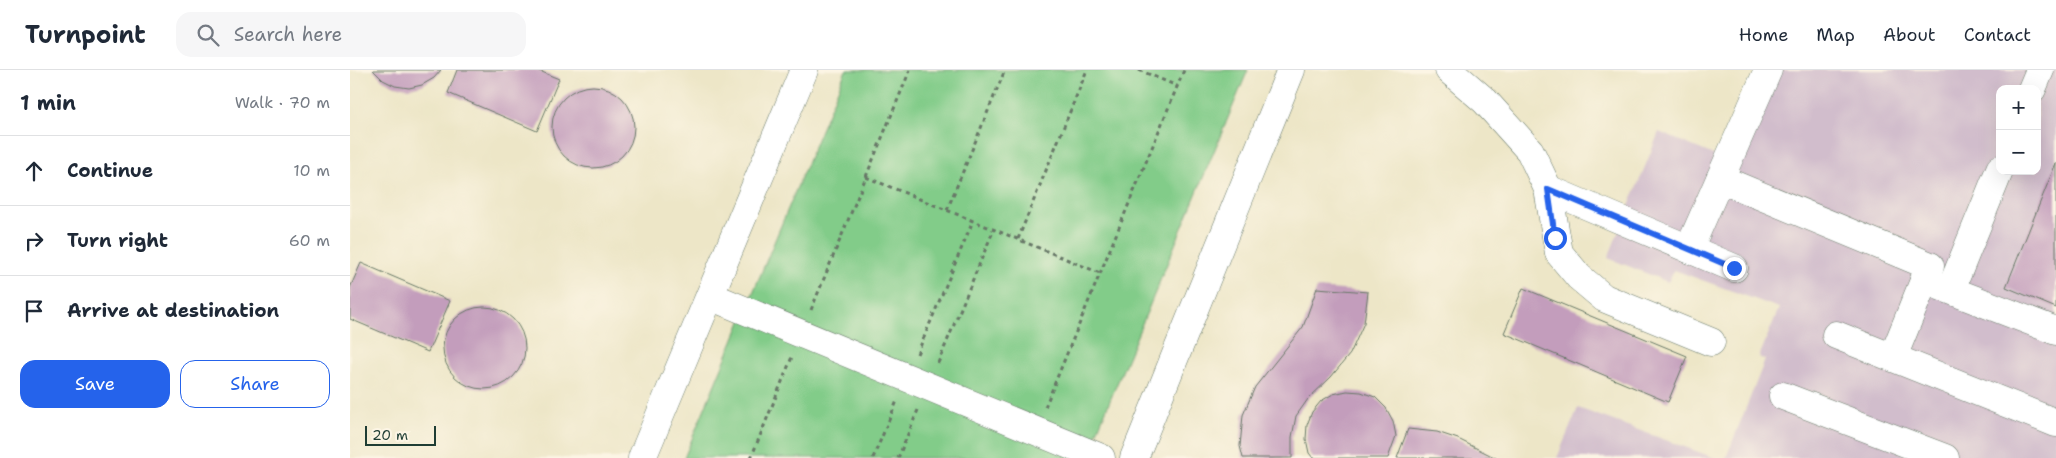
<!DOCTYPE html>
<meta charset="utf-8">
<style>
body{margin:0;font-family:"Shantell Sans",sans-serif;background:#f6f6f7;color:#1f2937}
.controls{position:absolute;right:15px;top:15px;display:grid;overflow:hidden;border-radius:10px;box-shadow:0 5px 20px #0002}
.controls button{width:45px;height:45px;display:grid;place-items:center;padding:0;border:0;border-bottom:1px solid #e0e1e3;background:#fff;color:#1f2937;font:25px sans-serif}
.scale{position:absolute;left:15px;bottom:12px;width:71px;box-sizing:border-box;padding-left:5px;border:2px solid #1f3d34;border-top:0;font-size:14px;line-height:18px;white-space:nowrap;color:#1f3d34;-webkit-text-stroke:4px #fcf5e5;paint-order:stroke}
.stop{position:absolute;width:15px;height:15px;margin:-11px;border:4px solid #2563eb;border-radius:50%;background:#fff}
.stop.end{background:#2563eb;border-color:#fff;box-shadow:0 1px 5px #0008}
.list{margin:0;padding:0;list-style:none}
h2{display:flex;justify-content:space-between;align-items:center;height:65px;margin:0;padding:0 20px;font-size:21px}
h2 small{font-size:16px;font-weight:400;color:#747a83}
.list li{display:grid;grid-template-columns:32px 1fr auto;gap:15px;align-items:center;box-sizing:border-box;height:70px;padding:0 20px;border-top:1px solid #e0e1e3}
.list b{display:block;font-size:19px;white-space:nowrap}
.list em{font-size:16px;font-style:normal;color:#747a83}
.actions{display:flex;gap:10px;padding:15px 20px}
.actions a{flex:1;padding:11px 0;border:1px solid #2563eb;border-radius:15px;text-align:center;font-size:18px;color:#2563eb}
.actions .main{background:#2563eb;color:#fff}
.icon{flex:none;width:28px;height:28px;fill:none;stroke:currentColor;stroke-width:2;stroke-linecap:round;stroke-linejoin:round}
.map{position:relative;flex:none;width:1706px;height:388px;overflow:hidden}
header{display:flex;align-items:center;gap:30px;box-sizing:border-box;height:70px;padding:0 25px;background:#fff;border-bottom:1px solid #e0e1e3}
header strong{font-size:24px}
nav{display:flex;gap:28px;margin-inline-start:auto;font-size:18px}
.search{width:350px;height:45px;background:#f6f6f7;display:flex;align-items:center;gap:12px;box-sizing:border-box;padding:0 18px;border-radius:15px;color:#747a83;font-size:19px}
main{display:flex}
aside{flex:1;background:#fff}
.map>svg:first-child{display:block}
.industrial{fill:#d1bdcc;fill-rule:evenodd}
.green{fill:#82cc89;stroke:#50845e}
.building{fill:#c39dbc}
.lines{fill:none;stroke-linecap:round;stroke-linejoin:round}
.minor-casing{stroke:#677867;stroke-width:29}
.path{stroke:#677867;stroke-width:3;stroke-dasharray:4 4;stroke-linecap:butt}
.minor{stroke:#fff;stroke-width:28}
.route{stroke:#2563eb;stroke-width:6}
</style>
<header>
<strong>Turnpoint</strong>
<div class="search"><svg class="icon" aria-label="search" viewBox="0 0 24 24"><circle cx="10" cy="10" r="6"/><path d="M15 15l6 6"/></svg>Search here</div>
<nav><a>Home</a><a>Map</a><a>About</a><a>Contact</a></nav>
</header>
<main>
<aside>
<h2>1 min<small>Walk · 70 m</small></h2>
<ul class="list">
<li><svg class="icon" aria-label="ahead" viewBox="0 0 24 24"><path d="M12 20V5M6 11l6-6 6 6"/></svg><div><b>Continue</b></div><em>10 m</em></li>
<li><svg class="icon" aria-label="right" viewBox="0 0 24 24"><path d="M7 20v-9h11M14 6l5 5-5 5"/></svg><div><b>Turn right</b></div><em>60 m</em></li>
<li><svg class="icon" aria-label="arrive" viewBox="0 0 24 24"><path d="M6 21V4h12l-3 4 3 4H6"/></svg><div><b>Arrive at destination</b></div></li>
</ul>
<div class="actions"><a class="main">Save</a><a>Share</a></div>
</aside>
<div class="map">
<svg width="1706" height="388" viewBox="0 0 1706 388">
<rect width="100%" height="100%" fill="#fcf5e5"/>
<filter id="ink" filterUnits="userSpaceOnUse"><feTurbulence type="fractalNoise" baseFrequency=".02" numOctaves="2"/><feDisplacementMap in="SourceGraphic" scale="10" xChannelSelector="R" yChannelSelector="G"/><feConvolveMatrix kernelMatrix="1 2 1 2 8 2 1 2 1" color-interpolation-filters="sRGB"/></filter>
<filter id="wash" filterUnits="userSpaceOnUse"><feTurbulence type="fractalNoise" baseFrequency=".0096" numOctaves="4" result="noise"/><feDisplacementMap in="SourceGraphic" scale="20" xChannelSelector="R" yChannelSelector="G"/><feGaussianBlur stdDeviation="1.12" result="paint"/><feColorMatrix in="noise" values="0 0 0 0 0 0 0 0 0 0 0 0 0 0 0 0 0 1.4 0 .05"/><feComposite in="paint" operator="in"/></filter>
<g filter="url(#wash)">
<rect width="100%" height="100%" fill="#ede6c7"/>
<g class="industrial">
<path d="M1411 0H1706V388H1376L1415 290 1409 287 1429 238 1324 200 1318 212 1258 188 1309 62 1373 89ZM1650 19H1687V101H1650Z"/>
<polygon points="1228,338 1365,388 1207,388"/>
</g>
<polygon class="green" points="496,0 898,0 736,388 334,388"/>
<g id="blocks">
<g class="building">
<polygon points="23,0 91,0 84,8 72,15 59,18 45,16 33,10"/>
<polygon points="107,0 187,0 209,9 187,61 98,23"/>
<circle cx="243" cy="57" r="41"/>
<polygon points="1706,93 1706,238 1656,217"/>
<polygon points="11,193 100,231 78,282 0,249 0,218"/>
<polygon points="967,218 1018,222 1014,253 1000,284 981,307 958,329 946,346 942,367 942,388 893,388 890,376 893,345 905,317 953,257"/>
<polygon points="1173,218 1337,286 1318,332 1154,263"/>
<circle cx="134" cy="278" r="41"/>
<polygon points="997,321 1011,322 1025,327 1036,338 1043,351 1046,366 1038,388 963,388 959,383 956,369 957,355 962,342 971,331 983,324"/>
<polygon points="1058,359 1087,362 1108,369 1146,388 1047,388"/>
</g>
</g>
</g>
<g filter="url(#ink)">
<use href="#blocks" fill-opacity="0" stroke="#677867" stroke-width="1"/>
<g class="lines">
<defs>
<g id="minor">
<polyline points="1099,0 1135,31 1180,81 1198,119 1209,183 1229,207 1254,228 1361,272"/>
<polyline points="1682,19 1690,0"/>
<polyline points="1370,109 1580,196 1543,287"/>
<polyline points="1198,119 1384,198"/>
<polyline points="1339,179 1418,0"/>
<polyline points="1574,210 1706,261"/>
<polyline points="1601,219 1650,99"/>
<polyline points="360,226 751,388"/>
<polyline points="1486,265 1706,353"/>
<polyline points="1433,326 1595,388"/>
<polyline points="292,388 454,0"/>
<polyline points="784,388 941,0"/>
</g>
</defs>
<use href="#minor" class="minor-casing"/>
<g class="path">
<polyline points="789,0 827,16"/>
<polyline points="516,107 750,203"/>
<polyline points="597,140 655,0"/>
<polyline points="668,169 737,0"/>
<polyline points="461,240 560,0"/>
<polyline points="567,284 623,151"/>
<polyline points="588,293 644,159"/>
<polyline points="695,337 834,0"/>
<polyline points="401,388 442,287"/>
<polyline points="523,388 547,331"/>
<polyline points="548,388 568,340"/>
</g>
<use href="#minor" class="minor"/>
</g>
</g>
<g class="lines" filter="url(#ink)">
<polyline class="route" points="1205,168 1198,119 1384,198"/>
</g>
</svg>
<div class="controls">
<button>+</button>
<button>−</button>
</div>
<div class="scale">20 m</div>
<div class="stop" style="left:1205px;top:168px"></div>
<div class="stop end" style="left:1384px;top:198px"></div>
</div>
</main>
